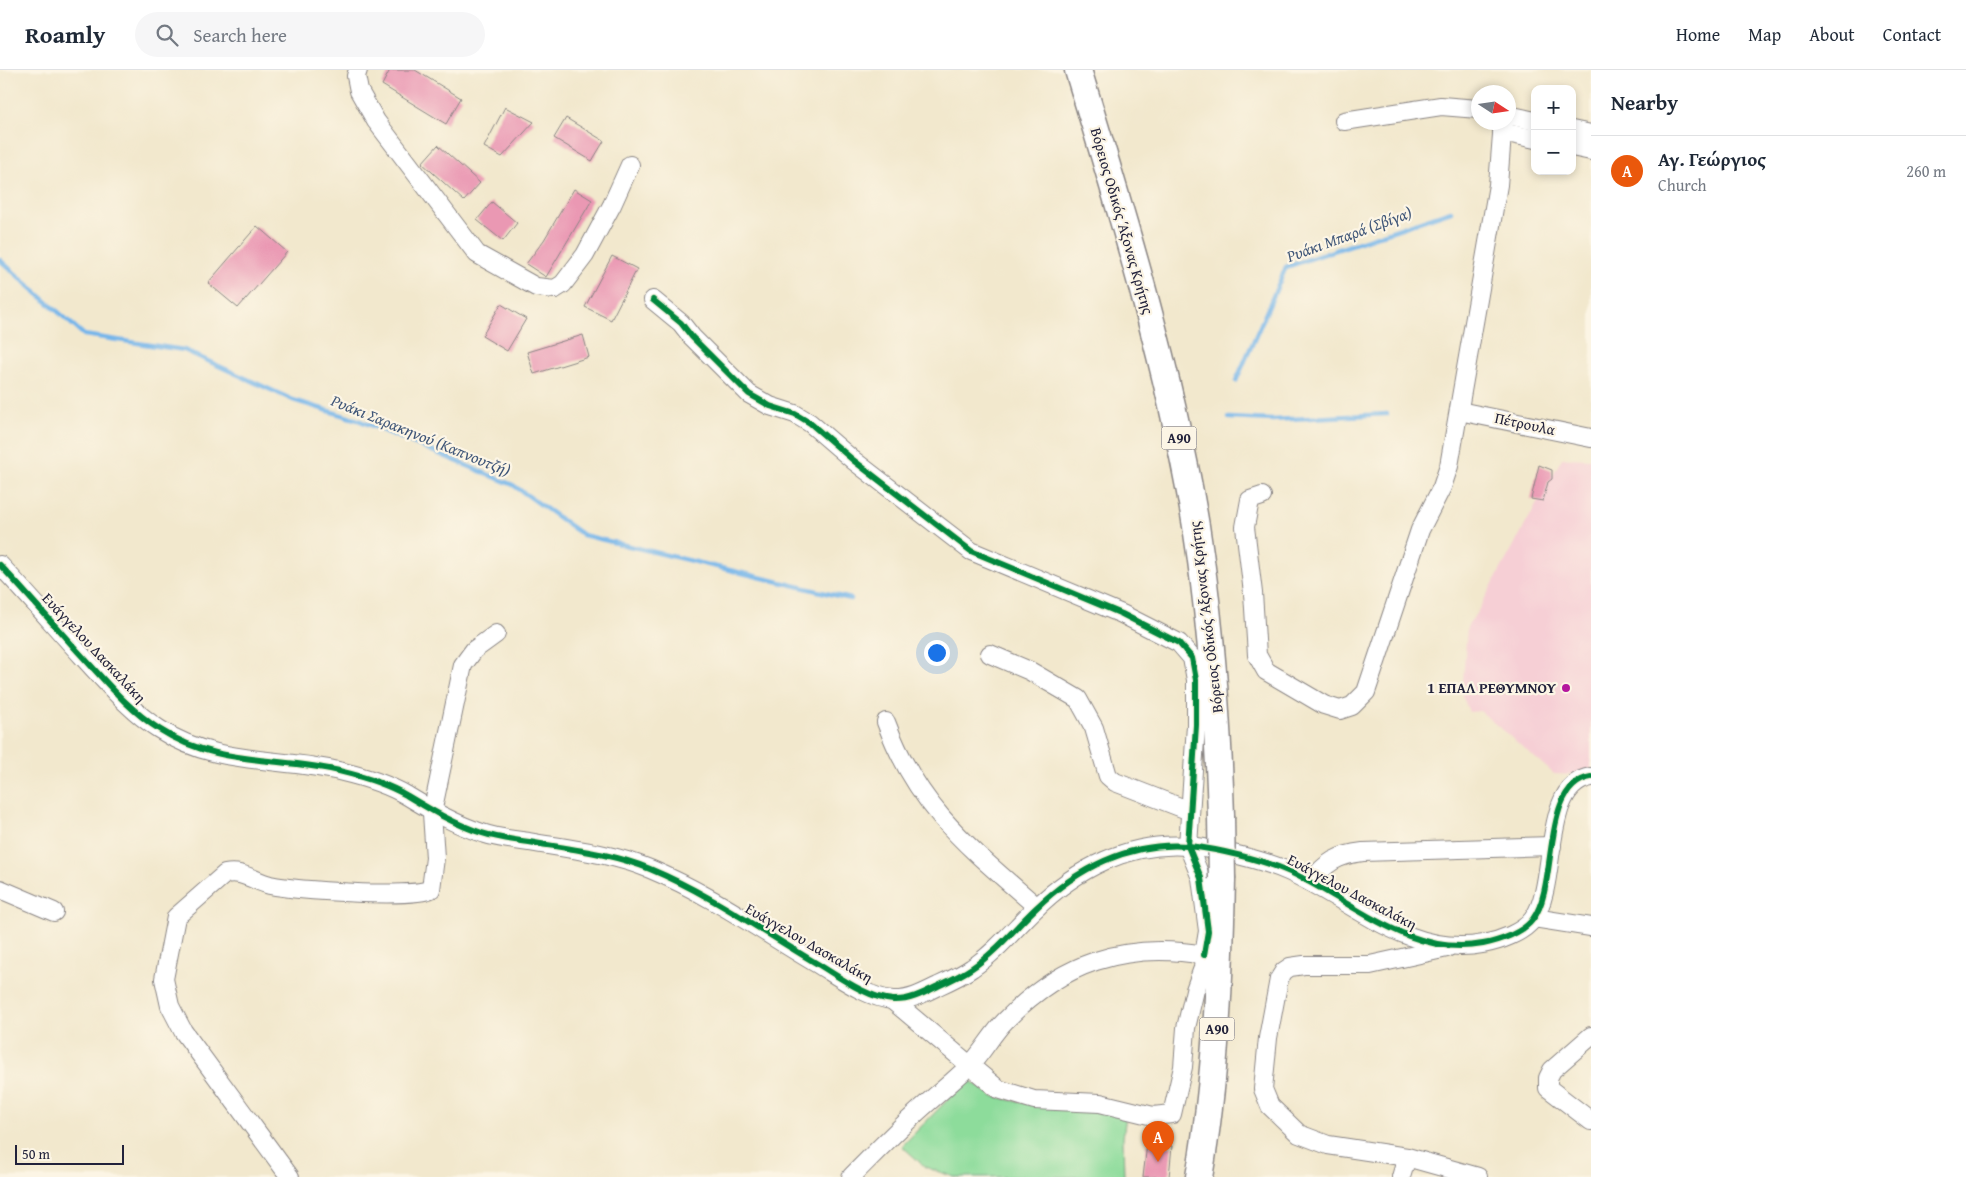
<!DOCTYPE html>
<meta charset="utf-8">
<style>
body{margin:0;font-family:"Gentium Book Plus",serif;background:#f6f6f7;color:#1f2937}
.controls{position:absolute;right:15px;top:15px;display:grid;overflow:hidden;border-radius:10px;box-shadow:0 2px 8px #0003}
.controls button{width:45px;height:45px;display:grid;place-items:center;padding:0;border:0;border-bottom:1px solid #e0e1e3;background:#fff;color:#1f2937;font:25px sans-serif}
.compass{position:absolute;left:1471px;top:15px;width:45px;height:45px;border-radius:50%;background:#fff;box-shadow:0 2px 8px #0003;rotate:102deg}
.scale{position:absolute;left:15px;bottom:12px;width:109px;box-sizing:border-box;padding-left:5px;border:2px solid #22223b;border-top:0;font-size:14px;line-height:18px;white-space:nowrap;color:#22223b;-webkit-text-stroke:4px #fcf5e5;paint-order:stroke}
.you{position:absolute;left:936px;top:582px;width:18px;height:18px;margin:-12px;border:4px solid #fff;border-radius:50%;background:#1a73e8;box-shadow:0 0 0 8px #1a73e833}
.badge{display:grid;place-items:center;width:32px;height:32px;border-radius:50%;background:#ea580c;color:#fff;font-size:16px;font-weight:700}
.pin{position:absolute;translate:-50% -41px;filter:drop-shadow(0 1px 2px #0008)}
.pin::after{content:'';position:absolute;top:26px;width:18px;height:15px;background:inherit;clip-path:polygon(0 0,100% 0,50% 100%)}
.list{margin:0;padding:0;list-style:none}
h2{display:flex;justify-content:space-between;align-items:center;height:65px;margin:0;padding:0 20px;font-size:21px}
h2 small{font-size:16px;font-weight:400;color:#747a83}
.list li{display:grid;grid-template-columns:32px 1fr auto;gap:15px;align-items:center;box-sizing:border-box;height:70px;padding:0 20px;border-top:1px solid #e0e1e3}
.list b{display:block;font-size:19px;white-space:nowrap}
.list p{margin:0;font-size:16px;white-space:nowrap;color:#747a83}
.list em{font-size:16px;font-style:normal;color:#747a83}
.icon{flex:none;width:28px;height:28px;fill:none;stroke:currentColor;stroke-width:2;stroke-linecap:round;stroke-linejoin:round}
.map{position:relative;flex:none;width:1591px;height:1107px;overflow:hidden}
header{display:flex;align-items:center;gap:30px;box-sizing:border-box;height:70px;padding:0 25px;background:#fff;border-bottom:1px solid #e0e1e3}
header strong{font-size:24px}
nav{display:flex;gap:28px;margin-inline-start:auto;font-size:18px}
.search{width:350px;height:45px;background:#f6f6f7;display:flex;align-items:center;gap:12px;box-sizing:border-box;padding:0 18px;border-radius:28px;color:#747a83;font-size:19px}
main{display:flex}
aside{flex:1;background:#fff}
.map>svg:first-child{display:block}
.built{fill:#f6cfd5}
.green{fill:#8ddc9b;stroke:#587f6b}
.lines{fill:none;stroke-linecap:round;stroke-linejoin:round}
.stream{stroke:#76b6ea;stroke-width:4.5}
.building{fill:#ea98b3}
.minor-casing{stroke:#8a8584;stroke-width:20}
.highway-casing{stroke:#8a8584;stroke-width:29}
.minor{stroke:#fff;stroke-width:18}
.highway{stroke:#fff;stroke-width:26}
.highway-bridge-casing{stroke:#8a8584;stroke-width:29;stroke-linecap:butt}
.highway-bridge{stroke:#fff;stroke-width:26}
.cycleway-casing{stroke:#fcf5e5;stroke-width:9}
.cycleway{stroke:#00873e;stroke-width:6}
.poi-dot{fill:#b5179e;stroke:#fcf5e5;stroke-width:2}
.labels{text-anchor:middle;stroke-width:4.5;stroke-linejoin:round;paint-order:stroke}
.shield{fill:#fcf5e5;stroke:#63616e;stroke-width:1}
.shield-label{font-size:14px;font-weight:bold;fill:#22223b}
.street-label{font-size:15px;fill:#22223b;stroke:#fcf5e5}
.poi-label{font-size:15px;font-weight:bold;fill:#22223b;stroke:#fcf5e5;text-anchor:end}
.water-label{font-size:16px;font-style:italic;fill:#3f5678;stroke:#fcf5e5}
</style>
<header>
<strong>Roamly</strong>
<div class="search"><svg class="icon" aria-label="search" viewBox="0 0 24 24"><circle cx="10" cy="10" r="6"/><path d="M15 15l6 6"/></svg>Search here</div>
<nav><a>Home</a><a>Map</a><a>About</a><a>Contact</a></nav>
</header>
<main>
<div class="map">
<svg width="1591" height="1107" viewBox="0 0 1591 1107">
<rect width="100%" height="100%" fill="#fcf5e5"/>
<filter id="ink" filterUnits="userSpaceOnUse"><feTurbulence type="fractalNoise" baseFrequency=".02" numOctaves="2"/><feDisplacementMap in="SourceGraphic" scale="10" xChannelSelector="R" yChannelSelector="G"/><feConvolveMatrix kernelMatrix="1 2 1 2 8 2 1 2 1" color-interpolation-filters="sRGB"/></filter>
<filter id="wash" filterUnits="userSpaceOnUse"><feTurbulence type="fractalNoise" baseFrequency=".0096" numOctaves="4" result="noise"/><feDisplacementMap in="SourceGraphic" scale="20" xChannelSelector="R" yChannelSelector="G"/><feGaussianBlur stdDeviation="1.12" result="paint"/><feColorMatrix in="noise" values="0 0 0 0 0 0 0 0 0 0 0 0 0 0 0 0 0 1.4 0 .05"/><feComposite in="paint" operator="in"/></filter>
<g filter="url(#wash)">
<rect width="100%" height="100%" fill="#f2e8cd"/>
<polygon class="built" points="1562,388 1591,389 1591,706 1554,704 1480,641 1469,642 1462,625 1467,557 1479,539"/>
<polygon class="green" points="968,1009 992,1026 1028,1034 1126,1045 1123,1068 1124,1107 954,1107 925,1097 902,1076"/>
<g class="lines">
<g class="stream">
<polyline points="0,190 84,265 184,280 293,330 358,350 513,415 583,465 851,529"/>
<polyline points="1236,311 1286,197 1451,141"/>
<polyline points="1229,348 1272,350 1387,344"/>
</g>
</g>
<g id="blocks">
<g class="building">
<polygon points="390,0 415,0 461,28 446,54 382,15"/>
<polygon points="505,37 534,52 502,87 484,77"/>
<polygon points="566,48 604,71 592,91 554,68"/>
<polygon points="438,75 480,113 464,131 422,93"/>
<polygon points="574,119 592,130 546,207 526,194 544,170"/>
<polygon points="492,132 517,153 503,171 477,150"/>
<polygon points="257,156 287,182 238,238 208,213"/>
<polygon points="612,186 637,199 611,250 585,237"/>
<polygon points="501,234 526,249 507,281 482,266"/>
<polygon points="583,265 589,287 534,304 527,282"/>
<polygon points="1539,395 1552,400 1552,409 1548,412 1543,431 1531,429"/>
<polygon points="1147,1074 1172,1076 1169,1107 1143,1107"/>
</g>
</g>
</g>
<g filter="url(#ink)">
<use href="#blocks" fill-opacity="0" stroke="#8a8584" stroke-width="1"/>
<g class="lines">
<defs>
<g id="minor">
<polyline points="358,0 356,6 359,21 376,51 477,184 536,217 555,219 563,214 585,185 612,135 630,95"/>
<polyline points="1508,45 1535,51"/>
<polyline points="1344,51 1441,36 1478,39"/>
<polyline points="1572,60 1591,64"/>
<polyline points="1502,62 1535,69"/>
<polyline points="1572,77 1591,81"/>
<polyline points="653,230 681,253 692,267 749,324 770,336 795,344 810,353 853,390 971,481 1122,544 1179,573 1192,588 1196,610 1196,655 1188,776 1201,808 1208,861 1204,885"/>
<polyline points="1459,341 1591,368"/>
<polyline points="1262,426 1250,430 1245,457 1253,523 1257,585 1266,601 1324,635 1340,640 1352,636 1366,622 1420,460 1442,417 1449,396 1498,115 1503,52"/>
<path d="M0 495C28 525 55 556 83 587 107 613 129 640 159 659 217 697 279 686 343 702 364 707 387 714 406 725 431 740 454 754 482 763 497 768 513 770 529 772 570 779 611 783 650 799 708 823 762 861 816 893 838 906 867 928 893 930 909 931 924 923 938 916 949 911 962 905 972 898 996 882 1014 859 1035 839 1076 799 1129 771 1189 776 1217 779 1264 790 1290 802 1351 830 1410 888 1483 874 1499 871 1523 863 1533 849 1559 815 1540 715 1591 707"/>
<polyline points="990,584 1030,601 1078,629 1094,658 1108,706 1115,712 1190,741"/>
<path d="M886 652C918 739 970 778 1037 837"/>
<path d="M1310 812C1327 792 1337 785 1363 782L1552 776"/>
<polyline points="0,819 54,842"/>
<polyline points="1534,848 1591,857"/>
<polyline points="1447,878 1370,895 1304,895 1290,897 1284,901 1279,909 1268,968 1263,1019 1270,1036 1299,1064 1328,1075 1407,1087 1478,1107"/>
<polyline points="1591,966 1552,1000 1548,1008 1548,1018 1591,1051"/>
<path d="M290 1107 183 961 170 936 164 909 176 847 225 804C242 800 254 811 270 815 294 820 413 829 431 819L435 788 432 743 463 595 474 580 496 564"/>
<path d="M851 1107C871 1087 892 1065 913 1046 931 1029 952 1013 970 995 983 982 992 964 1005 951 1061 893 1125 871 1204 885L1203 898 1195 920 1186 958 1183 997 1172 1044 1153 1046 1100 1033 1034 1030 998 1019 892 930"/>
<polyline points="1401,1107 1407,1087"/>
</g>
<g id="highway">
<path d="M1078 0C1124 150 1170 301 1196 456 1211 552 1218 649 1221 746"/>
<path d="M1199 1107C1216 1009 1220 909 1222 809"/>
</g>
</defs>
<use href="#minor" class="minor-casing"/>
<use href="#highway" class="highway-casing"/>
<use href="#minor" class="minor"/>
<use href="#highway" class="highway"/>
<defs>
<polyline id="highway-bridge" points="1221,746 1222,809"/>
</defs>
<use href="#highway-bridge" class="highway-bridge-casing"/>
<use href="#highway-bridge" class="highway-bridge"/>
<defs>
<g id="cycleway">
<polyline points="653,230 681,253 692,267 749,324 770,336 795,344 810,353 853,390 971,481 1122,544 1179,573 1192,588 1196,610 1196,655 1188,776 1201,808 1208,861 1204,885"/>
<path d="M0 495C28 525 55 556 83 587 107 613 129 640 159 659 217 697 279 686 343 702 364 707 387 714 406 725 431 740 454 754 482 763 497 768 513 770 529 772 570 779 611 783 650 799 708 823 762 861 816 893 838 906 867 928 893 930 909 931 924 923 938 916 949 911 962 905 972 898 996 882 1014 859 1035 839 1076 799 1129 771 1189 776 1217 779 1264 790 1290 802 1351 830 1410 888 1483 874 1499 871 1523 863 1533 849 1559 815 1540 715 1591 707"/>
</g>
</defs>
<use href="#cycleway" class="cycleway-casing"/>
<use href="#cycleway" class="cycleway"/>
</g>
</g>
<circle class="poi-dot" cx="1566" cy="618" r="5"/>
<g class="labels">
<g class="shield">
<rect x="1161.5" y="356.5" width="35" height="23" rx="4"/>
<rect x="1199.5" y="947.5" width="35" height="23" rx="4"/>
</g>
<g class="shield-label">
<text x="1179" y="373">Α90</text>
<text x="1217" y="964">Α90</text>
</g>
<g class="street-label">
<text transform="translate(1122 151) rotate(74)" y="5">Βόρειος Οδικός Άξονας Κρήτης</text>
<text transform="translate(1525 354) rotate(12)" y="5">Πέτρουλα</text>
<text transform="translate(1206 547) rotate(-97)" y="5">Βόρειος Οδικός Άξονας Κρήτης</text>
<text transform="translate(94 578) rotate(47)" y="5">Ευάγγελου Δασκαλάκη</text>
<text transform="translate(1352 822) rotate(28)" y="5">Ευάγγελου Δασκαλάκη</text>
<text transform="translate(809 873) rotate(30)" y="5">Ευάγγελου Δασκαλάκη</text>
</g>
<g class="poi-label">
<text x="1556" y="623">1 ΕΠΑΛ ΡΕΘΥΜΝΟΥ</text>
</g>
<g class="water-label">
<text transform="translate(1349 164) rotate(-20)" y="6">Ρυάκι Μπαρά (Σβίγα)</text>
<text transform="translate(421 365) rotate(22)" y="6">Ρυάκι Σαρακηνού (Καπνουτζή)</text>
</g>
</g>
</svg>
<div class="controls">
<button>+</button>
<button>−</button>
</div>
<svg class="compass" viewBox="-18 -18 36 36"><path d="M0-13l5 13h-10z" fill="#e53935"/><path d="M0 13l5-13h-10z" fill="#747a83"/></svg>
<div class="scale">50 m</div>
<div class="you"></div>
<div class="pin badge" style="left:1158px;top:1092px">A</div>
</div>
<aside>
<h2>Nearby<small></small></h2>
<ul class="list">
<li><span class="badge">A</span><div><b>Αγ. Γεώργιος</b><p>Church</p></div><em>260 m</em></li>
</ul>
</aside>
</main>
